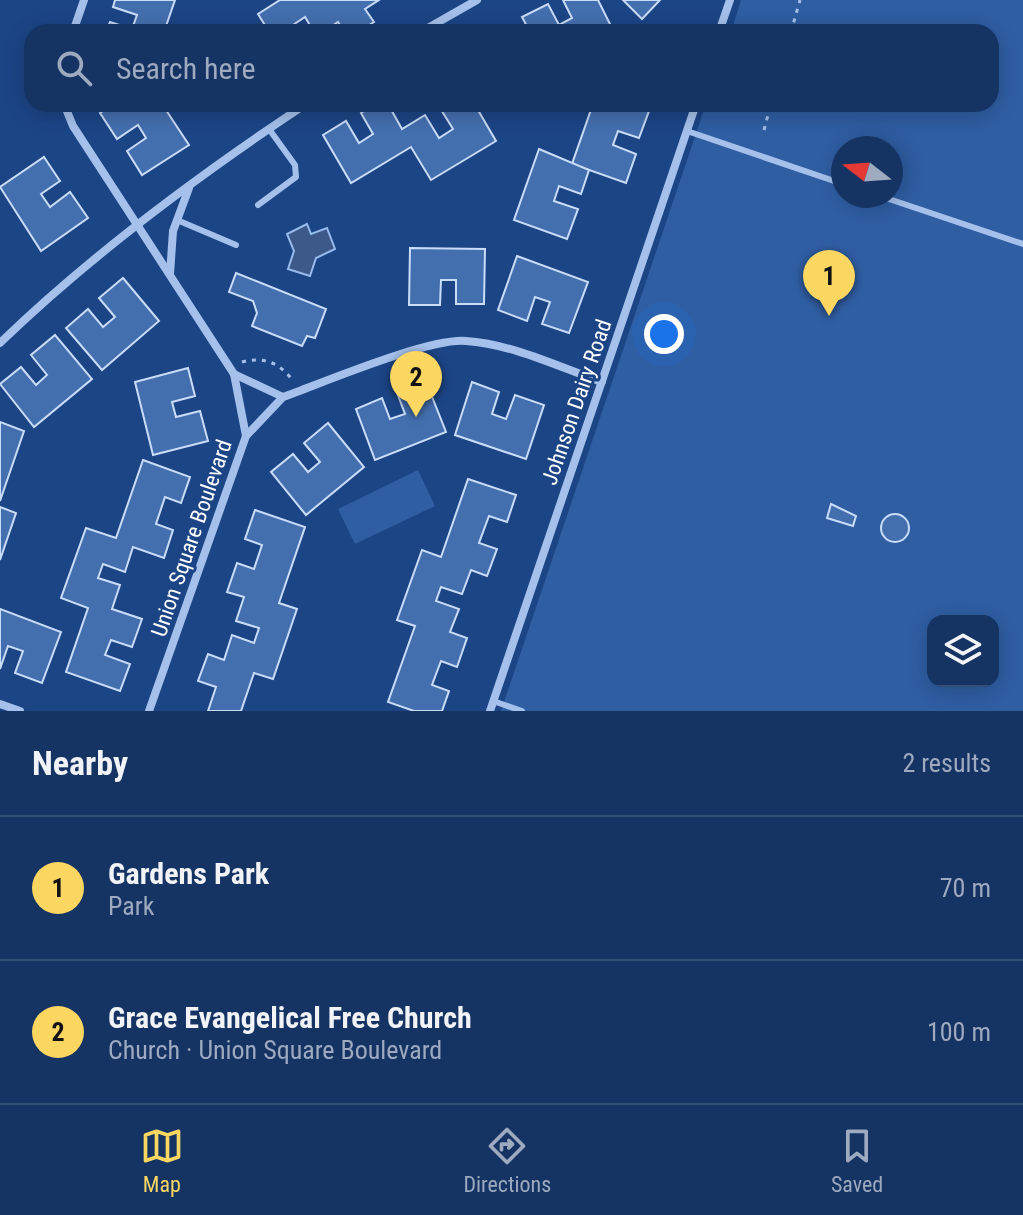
<!DOCTYPE html>
<meta charset="utf-8">
<style>
body{margin:0;font-family:"Roboto Condensed",sans-serif;background:#1e3c6a;color:#f1f3f6}
.controls{position:absolute;right:24px;bottom:24px;display:grid;overflow:hidden;border-radius:16px;box-shadow:0 4px 20px #0003}
.controls button{width:72px;height:72px;display:grid;place-items:center;padding:0;border:0;border-bottom:2px solid #344f78;background:#153464;color:#f1f3f6;font:40px sans-serif}
.compass{position:absolute;left:831px;top:136px;width:72px;height:72px;border-radius:50%;background:#153464;box-shadow:0 4px 20px #0003;rotate:287deg}
.you{position:absolute;left:664px;top:334px;width:28px;height:28px;margin:-20px;border:6px solid #fff;border-radius:50%;background:#1a73e8;box-shadow:0 0 0 12px #1a73e833}
.badge{display:grid;place-items:center;width:52px;height:52px;border-radius:50%;background:#fbd761;color:#111;font-size:26px;font-weight:700}
.pin{position:absolute;translate:-50% -66px;filter:drop-shadow(0 2px 4px #0008)}
.pin::after{content:'';position:absolute;top:42px;width:28px;height:24px;background:inherit;clip-path:polygon(0 0,100% 0,50% 100%)}
.list{margin:0;padding:0;list-style:none}
h2{display:flex;justify-content:space-between;align-items:center;height:104px;margin:0;padding:0 32px;font-size:34px}
h2 small{font-size:26px;font-weight:400;color:#9daabf}
.list li{display:grid;grid-template-columns:52px 1fr auto;gap:24px;align-items:center;box-sizing:border-box;height:144px;padding:0 32px;border-top:2px solid #344f78}
.list b{display:block;font-size:30px;white-space:nowrap}
.list p{margin:0;font-size:26px;white-space:nowrap;color:#9daabf}
.list em{font-size:26px;font-style:normal;color:#9daabf}
.icon{flex:none;width:44px;height:44px;fill:none;stroke:currentColor;stroke-width:2;stroke-linecap:round;stroke-linejoin:round}
.map{position:relative;flex:none;width:1023px;height:711px;overflow:hidden}
.search{position:absolute;background:#153464;box-shadow:0 4px 20px #0003;left:24px;right:24px;top:24px;height:88px;display:flex;align-items:center;gap:20px;box-sizing:border-box;padding:0 28px;border-radius:24px;color:#9daabf;font-size:30px}
.sheet{height:392px;background:#153464}
nav{display:flex;justify-content:space-around;align-items:center;box-sizing:border-box;height:112px;border-top:2px solid #344f78;background:#153464;font-size:22px;color:#9daabf}
nav a{display:grid;justify-items:center;gap:4px}
nav .on{color:#fbd761}
.map>svg:first-child{display:block}
.green{fill:#2f5ea3;fill-rule:evenodd}
.water{fill:#3c5989;stroke:#97baed;stroke-width:2}
.building{fill:#446faf;stroke:#c9dcf8;stroke-width:2}
.lines{fill:none;stroke-linecap:round;stroke-linejoin:round}
.path{stroke:#a4c0eb;stroke-width:3;stroke-dasharray:4 6;stroke-linecap:butt}
.lane{stroke:#a4c0eb;stroke-width:6}
.street{stroke:#a4c0eb;stroke-width:8}
.labels{text-anchor:middle;stroke-width:6;stroke-linejoin:round;paint-order:stroke}
.street-label{font-size:22px;fill:#fff;stroke:#1c4586}
</style>
<div class="map">
<svg width="1023" height="711" viewBox="0 0 1023 711">
<rect width="100%" height="100%" fill="#1c4586"/>
<g class="green">
<path d="M741 0H1023V711H501L706 104H991V32H731ZM843 148H891V196H843ZM933 621H993V681H933Z"/>
<polygon points="418,470 435,506 355,544 338,509"/>
</g>
<polygon class="water" points="307,224 311,234 327,228 335,249 316,258 310,276 288,269 294,251 287,234"/>
<g class="building">
<polygon points="115,0 175,0 164,32 106,32 110,22 132,29 137,15 113,7"/>
<polygon points="280,0 379,0 365,9 374,22 358,32 344,32 338,22 323,32 314,32 305,17 293,25 298,32 264,32 268,30 258,14"/>
<polygon points="563,0 598,0 614,32 530,32 522,17 548,4 559,25 572,18"/>
<polygon points="623,0 660,0 642,19"/>
<polygon points="114,104 162,104 189,145 142,175 127,151 146,138 138,125 117,139 100,113"/>
<polygon points="376,104 388,104 402,129 425,115 439,138 453,129 440,108 447,104 487,104 478,110 496,141 431,180 411,147 351,183 323,135 346,121 359,143 373,134 361,113"/>
<polygon points="593,104 628,104 649,111 639,138 618,131 613,145 636,154 626,183 572,164"/>
<polygon points="539,149 589,170 581,194 559,186 554,201 578,209 567,239 514,220"/>
<polygon points="44,157 60,181 41,194 50,207 70,192 88,218 41,251 0,187"/>
<polygon points="410,248 485,249 484,304 456,304 456,280 441,280 440,305 409,305"/>
<polygon points="517,256 588,282 569,333 542,324 550,302 535,297 527,321 498,310"/>
<polygon points="236,273 326,309 315,338 307,336 302,346 252,326 257,313 253,301 229,292"/>
<polygon points="123,278 159,321 102,370 66,328 88,309 103,327 115,317 99,298"/>
<polygon points="55,335 92,379 34,427 0,384 21,367 36,385 47,375 31,355"/>
<polygon points="188,368 195,396 172,402 176,417 200,411 208,441 153,455 135,382"/>
<polygon points="425,379 446,432 375,460 356,409 382,398 390,419 405,414 396,390"/>
<polygon points="472,382 499,392 492,414 506,419 515,395 544,405 526,459 455,435"/>
<polygon points="0,422 24,431 0,501"/>
<polygon points="328,423 364,467 306,515 271,472 293,454 308,472 320,462 304,443"/>
<polygon points="143,460 190,477 181,503 165,497 156,524 173,530 164,558 133,547 125,572 103,564 98,578 120,585 112,609 142,619 132,647 111,640 105,655 130,664 120,691 66,672 88,608 61,598 86,528 116,538"/>
<polygon points="468,479 516,495 507,522 489,516 479,543 497,549 487,576 471,570 462,594 441,587 436,601 459,609 450,632 467,638 457,667 441,661 432,685 449,691 442,711 414,711 388,702 415,626 397,620 422,550 441,557"/>
<polygon points="831,504 856,516 853,526 827,518"/>
<polygon points="0,507 16,513 0,560"/>
<polygon points="255,510 305,527 279,603 297,609 273,679 254,673 241,711 208,711 216,687 198,681 208,654 224,660 232,635 254,643 259,628 236,621 244,597 227,592 237,563 254,569 262,545 245,539"/>
<circle cx="895" cy="528" r="14"/>
<polygon points="0,609 61,632 42,683 15,673 23,651 8,646 0,669"/>
</g>
<g class="lines">
<g class="path">
<polyline points="791,32 800,0"/>
<polyline points="764,130 771,104"/>
<path d="M242 362C264 356 280 363 293 381"/>
</g>
<g class="lane">
<polyline points="687,131 843,184"/>
<polyline points="880,196 1023,244"/>
<polyline points="258,205 296,177 295,165 269,129"/>
<polyline points="177,220 236,245"/>
<polyline points="493,701 522,711"/>
</g>
<g class="street">
<polyline points="73,32 84,0"/>
<polyline points="421,32 477,0"/>
<polyline points="719,32 730,0"/>
<polyline points="64,104 73,126 234,374 246,436 149,711"/>
<polyline points="170,274 173,231 189,188"/>
<path d="M0 343C93 253 199 175 306 104"/>
<path d="M234 374 283 397C325 382 428 338 466 341 512 344 559 367 602 382"/>
<polyline points="246,436 283,397"/>
<polyline points="0,704 20,711"/>
<polyline points="490,711 696,104"/>
</g>
</g>
<g class="labels">
<g class="street-label">
<text transform="translate(576 402) rotate(-71)" y="8">Johnson Dairy Road</text>
<text transform="translate(191 538) rotate(-71)" y="8">Union Square Boulevard</text>
</g>
</g>
</svg>
<div class="controls">
<button><svg class="icon" aria-label="layers" viewBox="0 0 24 24"><path d="M12 4l9 5-9 5-9-5zM3 14l9 5 9-5"/></svg></button>
</div>
<svg class="compass" viewBox="-18 -18 36 36"><path d="M0-13l5 13h-10z" fill="#e53935"/><path d="M0 13l5-13h-10z" fill="#9daabf"/></svg>
<div class="you"></div>
<div class="pin badge" style="left:829px;top:316px">1</div>
<div class="pin badge" style="left:416px;top:417px">2</div>
<div class="search"><svg class="icon" aria-label="search" viewBox="0 0 24 24"><circle cx="10" cy="10" r="6"/><path d="M15 15l6 6"/></svg>Search here</div>
</div>
<section class="sheet">
<h2>Nearby<small>2 results</small></h2>
<ul class="list">
<li><span class="badge">1</span><div><b>Gardens Park</b><p>Park</p></div><em>70 m</em></li>
<li><span class="badge">2</span><div><b>Grace Evangelical Free Church</b><p>Church · Union Square Boulevard</p></div><em>100 m</em></li>
</ul>
</section>
<nav>
<a class="on"><svg class="icon" aria-label="map" viewBox="0 0 24 24"><path d="M3 6l6-2 6 2 6-2v14l-6 2-6-2-6 2zM9 4v14M15 6v14"/></svg>Map</a>
<a><svg class="icon" aria-label="directions" viewBox="0 0 24 24"><path d="M12 3l9 9-9 9-9-9zM9 14v-3h6M13 9l2 2-2 2"/></svg>Directions</a>
<a><svg class="icon" aria-label="saved" viewBox="0 0 24 24"><path d="M7 4h10v16l-5-4-5 4z"/></svg>Saved</a>
</nav>
